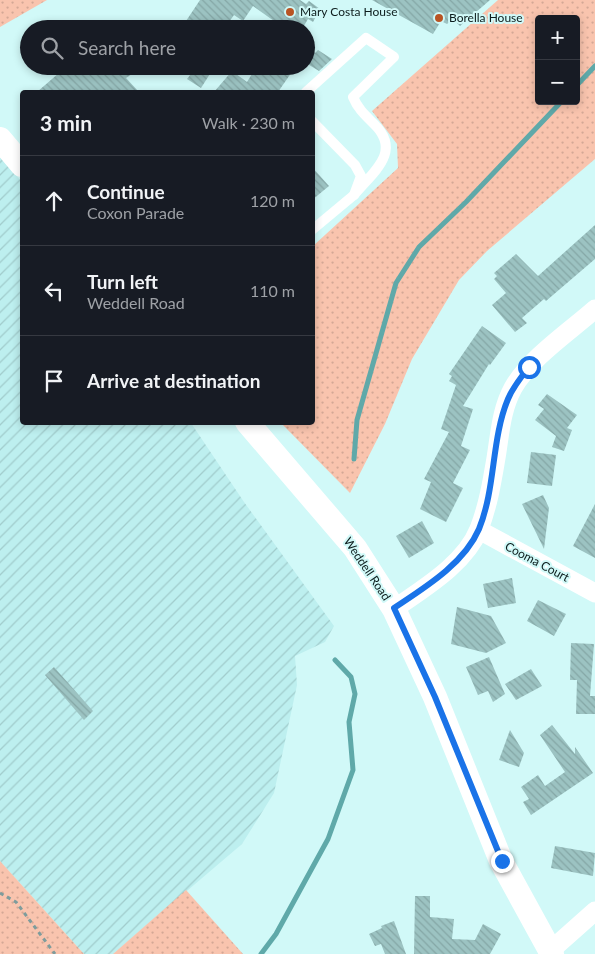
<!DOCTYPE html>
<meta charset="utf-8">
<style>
body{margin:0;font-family:Lato,sans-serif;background:#20242c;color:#f1f3f6}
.controls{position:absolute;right:15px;top:15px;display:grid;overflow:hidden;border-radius:5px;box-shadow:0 2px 8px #0003}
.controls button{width:45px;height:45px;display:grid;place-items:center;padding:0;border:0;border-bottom:1px solid #363941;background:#171b24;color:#f1f3f6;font:25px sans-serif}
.stop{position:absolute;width:15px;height:15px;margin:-11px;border:4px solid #1a73e8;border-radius:50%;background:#fff}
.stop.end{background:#1a73e8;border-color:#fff;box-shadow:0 1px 5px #0008}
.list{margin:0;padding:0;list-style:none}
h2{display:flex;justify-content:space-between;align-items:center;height:65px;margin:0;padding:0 20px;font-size:21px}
h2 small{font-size:16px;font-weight:400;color:#9ea1a6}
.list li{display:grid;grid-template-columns:32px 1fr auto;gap:15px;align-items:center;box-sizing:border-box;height:90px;padding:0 20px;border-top:1px solid #363941}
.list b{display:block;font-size:19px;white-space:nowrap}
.list p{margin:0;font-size:16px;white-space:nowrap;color:#9ea1a6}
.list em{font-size:16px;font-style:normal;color:#9ea1a6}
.icon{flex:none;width:28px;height:28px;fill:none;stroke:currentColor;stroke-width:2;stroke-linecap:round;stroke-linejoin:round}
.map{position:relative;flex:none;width:595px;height:954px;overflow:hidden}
.search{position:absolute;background:#171b24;box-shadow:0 2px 8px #0003;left:20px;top:20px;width:295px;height:55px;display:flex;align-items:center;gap:12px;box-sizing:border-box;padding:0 18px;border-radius:28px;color:#9ea1a6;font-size:19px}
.panel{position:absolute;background:#171b24;box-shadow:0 2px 8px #0003;left:20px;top:90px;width:295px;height:335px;border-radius:5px}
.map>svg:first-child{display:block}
.industrial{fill:url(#industrial-furrows)}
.grass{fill:url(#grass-dots);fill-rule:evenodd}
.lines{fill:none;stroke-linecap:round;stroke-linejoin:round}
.stream{stroke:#5fa9a9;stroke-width:5}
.building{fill:url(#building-back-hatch)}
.path{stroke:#7e9c9c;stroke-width:3;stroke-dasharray:4 4;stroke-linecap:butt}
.service{stroke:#fff;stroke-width:10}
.minor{stroke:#fff;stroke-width:19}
.tertiary{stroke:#fff;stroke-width:24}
.route{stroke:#1a73e8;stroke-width:6}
.poi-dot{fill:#b95424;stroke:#d1f9f8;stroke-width:2}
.labels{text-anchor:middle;stroke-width:4;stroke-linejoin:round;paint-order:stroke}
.poi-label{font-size:12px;fill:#0c1c1c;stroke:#d1f9f8;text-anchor:start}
.street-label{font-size:12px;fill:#0c1c1c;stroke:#d1f9f8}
</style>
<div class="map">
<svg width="595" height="954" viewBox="0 0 595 954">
<defs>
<pattern id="industrial-furrows" width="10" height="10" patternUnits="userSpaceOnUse" patternTransform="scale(1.25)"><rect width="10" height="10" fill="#bdefef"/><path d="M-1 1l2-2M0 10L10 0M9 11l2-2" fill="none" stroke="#a1cccc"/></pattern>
<pattern id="grass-dots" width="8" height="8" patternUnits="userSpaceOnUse" patternTransform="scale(1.25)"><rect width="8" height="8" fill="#f9c4ae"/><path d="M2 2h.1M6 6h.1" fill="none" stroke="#d4a895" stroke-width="1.8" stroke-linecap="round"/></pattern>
<pattern id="building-back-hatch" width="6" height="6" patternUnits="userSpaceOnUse" patternTransform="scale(1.25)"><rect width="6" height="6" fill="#9cc3c2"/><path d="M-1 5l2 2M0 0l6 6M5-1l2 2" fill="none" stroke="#85a7a6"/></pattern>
</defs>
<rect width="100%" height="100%" fill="#d1f9f8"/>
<polygon class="industrial" points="0,157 22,182 22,422 191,423 244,502 334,626 325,642 295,656 297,685 274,793 242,844 113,954 84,954 0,861"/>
<g class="grass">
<polygon points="0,0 47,0 0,27"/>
<path d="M498 0H595V159L487 251 459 280 412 359 385 424 350 493 281 423 312 422 313 246 398 168 397 144 372 111ZM539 19H576V101H539Z"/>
<polygon points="0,861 84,954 0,954"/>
<polygon points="186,890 243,954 113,954"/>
</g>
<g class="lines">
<g class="stream">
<polyline points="576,86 595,66"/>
<polyline points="354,459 357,420 396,283 419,247 466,202 562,101"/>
<polyline points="261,954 276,934 328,839 353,770 349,722 355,694 351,677 335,660"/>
</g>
</g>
<g class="building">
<polygon points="200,0 300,0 306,4 309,1 320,9 313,22 308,19 302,29 267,29 274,21 253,6 243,21 234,15 224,29 191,29 184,24"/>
<polygon points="372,0 490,0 460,26 453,19 447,24 441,21 433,34"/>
<polygon points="306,47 315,53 318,50 332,59 319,71 306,63"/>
<polygon points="67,66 126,66 132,74 126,78 139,92 37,92"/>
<polygon points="197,66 215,66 201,88 187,79"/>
<polygon points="257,66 296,66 278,92 214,92 232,71 247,82"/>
<polygon points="312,167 329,186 312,200"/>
<polygon points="595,225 595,259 546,301 544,299 522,318 527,323 515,332 492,305 506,293 494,279 497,276 494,273 516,254 538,276"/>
<polygon points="482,326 506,343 490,365 489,364 463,406 473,409 461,446 470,450 453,483 463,488 446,522 420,509 431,482 424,479 449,432 441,429 456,385 449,381 452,376 449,374"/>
<polygon points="547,394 577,415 567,428 572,430 564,451 552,447 556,436 535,420 544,409 538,405"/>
<polygon points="531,452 556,455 552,486 527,483"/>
<polygon points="543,495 549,508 544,549 522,504"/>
<polygon points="595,504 595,558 573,546"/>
<polygon points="422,521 434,543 409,558 396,536"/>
<polygon points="512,578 516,603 488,608 483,584"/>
<polygon points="538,600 566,614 554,636 527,621"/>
<polygon points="457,607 491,616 506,643 486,653 451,644"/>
<polygon points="571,643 594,644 590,696 595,696 595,714 576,714 577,680 570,680"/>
<polygon points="489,657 505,694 493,702 488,691 478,695 466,667"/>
<polygon points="54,667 93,711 84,720 45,675"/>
<polygon points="531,669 542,686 516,700 505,684"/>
<polygon points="552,725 575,754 575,747 593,773 531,815 523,802 529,799 521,787 538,775 545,786 565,772 540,735"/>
<polygon points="510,730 524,753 519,767 499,760"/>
<polygon points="555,846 595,853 593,876 551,868"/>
<polygon points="415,896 430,896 430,917 454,919 452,939 475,940 483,924 501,934 490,954 414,954"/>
<polygon points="394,921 406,954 385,954 381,944 375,946 369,934 382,928 381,926"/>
</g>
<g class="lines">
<polyline class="path" points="0,893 16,902 55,954"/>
<g class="service">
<path d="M306 92 366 38 394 57 353 97C358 109 365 115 374 124 403 152 372 173 354 195L361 176 355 165 312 121"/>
<polyline points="312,230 354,195"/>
</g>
<g class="minor">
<polyline points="479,530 595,593"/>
<path d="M394 609C424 588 465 564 479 529 488 506 492 482 496 458 500 434 501 410 513 388 530 358 569 332 595 309"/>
<polyline points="550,951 595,911"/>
</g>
<g class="tertiary">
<polyline points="0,139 22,165"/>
<polyline points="247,422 355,548 394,609 435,697 501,861 552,954"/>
</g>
</g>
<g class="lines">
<path class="route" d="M502 861 435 697 394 608C424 588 464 564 479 529 496 487 491 440 508 399 513 387 521 377 529 367"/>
</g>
<g class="poi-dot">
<circle cx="290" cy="12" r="5"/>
<circle cx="439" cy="18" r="5"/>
</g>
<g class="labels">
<g class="poi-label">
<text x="300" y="16">Mary Costa House</text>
<text x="449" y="22">Borella House</text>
</g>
<g class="street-label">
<text transform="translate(537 562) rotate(28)" y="4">Cooma Court</text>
<text transform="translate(367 569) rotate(56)" y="4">Weddell Road</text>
</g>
</g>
</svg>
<div class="controls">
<button>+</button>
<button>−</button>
</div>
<div class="stop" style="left:529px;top:367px"></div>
<div class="stop end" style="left:502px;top:861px"></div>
<div class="search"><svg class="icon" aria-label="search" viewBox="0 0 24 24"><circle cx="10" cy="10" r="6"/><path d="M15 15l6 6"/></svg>Search here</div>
<section class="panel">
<h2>3 min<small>Walk · 230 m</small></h2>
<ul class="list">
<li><svg class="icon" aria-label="ahead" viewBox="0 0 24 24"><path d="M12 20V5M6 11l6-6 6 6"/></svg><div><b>Continue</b><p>Coxon Parade</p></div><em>120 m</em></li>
<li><svg class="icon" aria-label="left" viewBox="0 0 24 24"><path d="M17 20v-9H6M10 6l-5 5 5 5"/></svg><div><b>Turn left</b><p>Weddell Road</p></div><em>110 m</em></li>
<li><svg class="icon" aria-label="arrive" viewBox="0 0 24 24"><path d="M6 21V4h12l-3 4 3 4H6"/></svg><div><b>Arrive at destination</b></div></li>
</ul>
</section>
</div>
